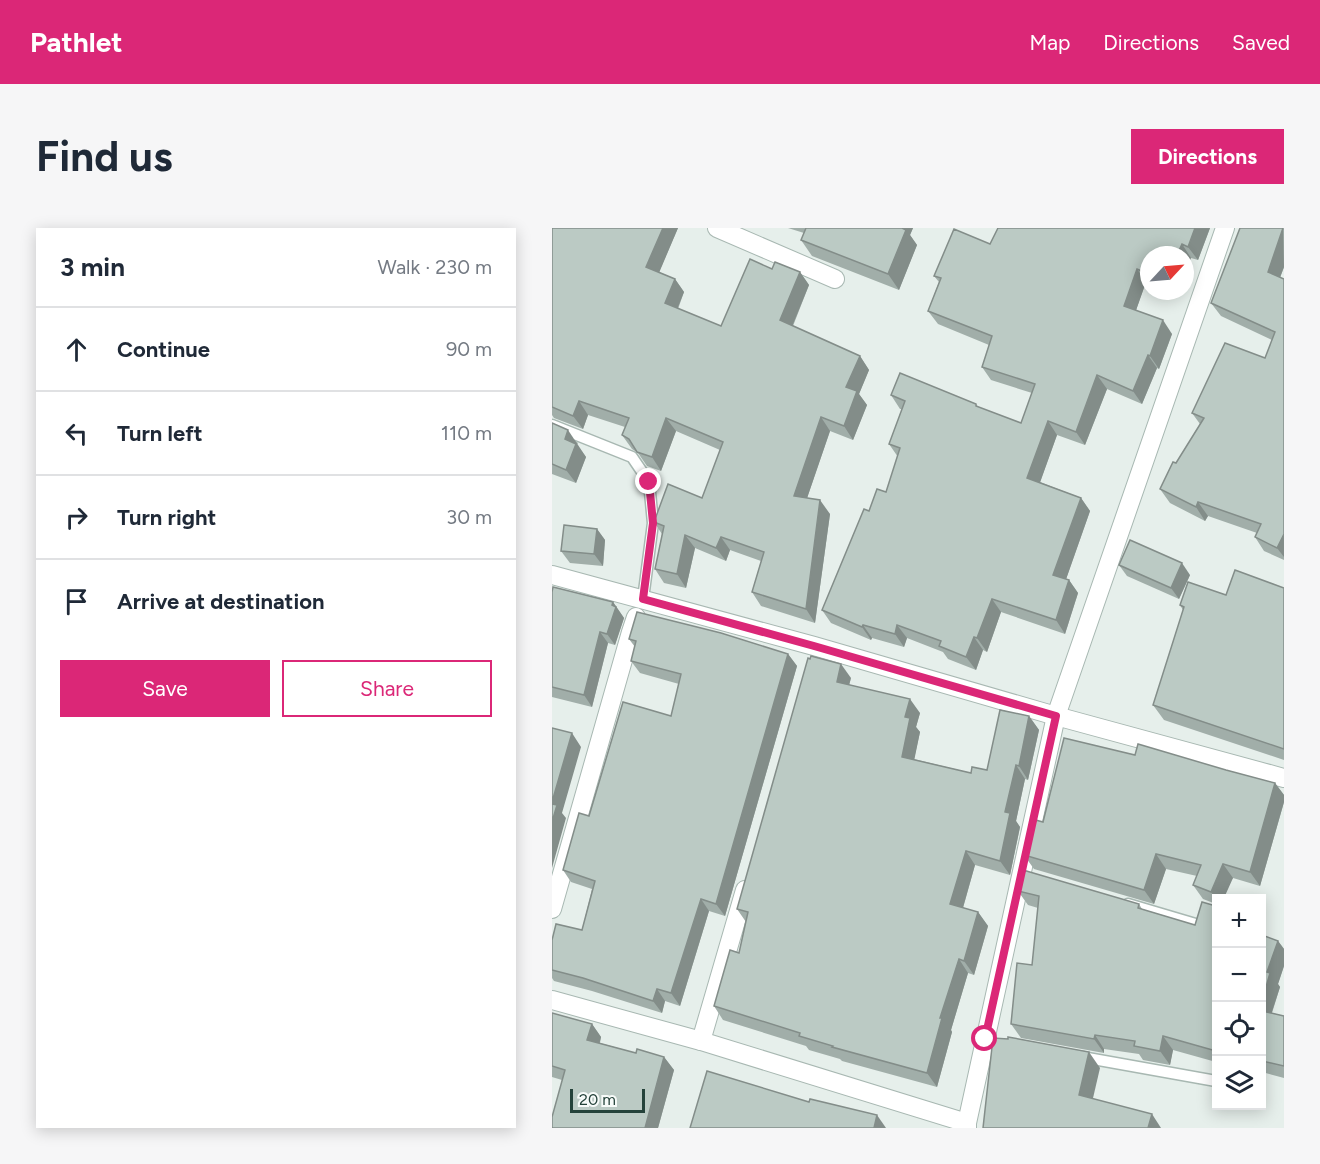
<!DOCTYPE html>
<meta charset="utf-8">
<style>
body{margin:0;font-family:Figtree,sans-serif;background:#f6f6f7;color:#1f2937}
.controls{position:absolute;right:18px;bottom:18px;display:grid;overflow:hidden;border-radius:0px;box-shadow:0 3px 15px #0003}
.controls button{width:54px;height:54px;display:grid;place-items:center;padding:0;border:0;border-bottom:2px solid #e0e1e3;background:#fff;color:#1f2937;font:30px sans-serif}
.compass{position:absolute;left:588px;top:18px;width:54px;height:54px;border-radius:50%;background:#fff;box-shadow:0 3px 15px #0003;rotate:64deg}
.scale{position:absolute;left:18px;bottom:15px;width:75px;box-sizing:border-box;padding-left:6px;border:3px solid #24423a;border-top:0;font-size:16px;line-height:21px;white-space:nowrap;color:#24423a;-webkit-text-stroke:4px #f7fbf9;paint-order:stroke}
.stop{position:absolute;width:18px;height:18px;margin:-14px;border:4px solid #db2777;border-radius:50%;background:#fff}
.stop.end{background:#db2777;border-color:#fff;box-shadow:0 2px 6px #0008}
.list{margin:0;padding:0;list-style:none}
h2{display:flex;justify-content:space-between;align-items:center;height:78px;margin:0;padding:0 24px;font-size:26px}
h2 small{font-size:20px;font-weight:400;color:#747a83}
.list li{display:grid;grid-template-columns:39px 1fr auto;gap:18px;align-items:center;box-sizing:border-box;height:84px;padding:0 24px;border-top:2px solid #e0e1e3}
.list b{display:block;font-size:22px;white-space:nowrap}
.list em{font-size:20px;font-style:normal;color:#747a83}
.actions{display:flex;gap:12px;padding:18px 24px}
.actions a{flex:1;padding:14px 0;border:2px solid #db2777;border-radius:0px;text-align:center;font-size:21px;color:#db2777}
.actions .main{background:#db2777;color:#fff}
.icon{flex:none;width:33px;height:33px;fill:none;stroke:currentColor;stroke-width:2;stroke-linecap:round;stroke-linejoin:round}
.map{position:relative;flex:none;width:732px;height:900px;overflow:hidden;border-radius:0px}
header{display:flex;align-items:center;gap:36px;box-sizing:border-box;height:84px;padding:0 30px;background:#db2777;color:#fff}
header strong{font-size:28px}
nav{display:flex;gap:33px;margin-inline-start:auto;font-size:21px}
.intro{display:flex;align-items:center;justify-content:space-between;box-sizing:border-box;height:144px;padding:0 36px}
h1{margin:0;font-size:42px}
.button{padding:15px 27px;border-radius:0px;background:#db2777;color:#fff;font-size:21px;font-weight:700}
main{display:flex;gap:36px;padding:0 36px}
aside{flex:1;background:#fff;border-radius:0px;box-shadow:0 3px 15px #0003}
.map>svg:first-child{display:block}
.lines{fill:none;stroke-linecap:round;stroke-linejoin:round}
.lane-casing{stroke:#a8b8b2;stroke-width:13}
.street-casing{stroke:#a8b8b2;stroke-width:20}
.lane{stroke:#fff;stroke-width:10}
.street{stroke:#fff;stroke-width:18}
.wall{fill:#a1aea9}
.shaded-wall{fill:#838d89}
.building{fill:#bbcac4;stroke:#838d89;stroke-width:1.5}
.route{stroke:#db2777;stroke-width:8}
</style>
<header>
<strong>Pathlet</strong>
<nav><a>Map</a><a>Directions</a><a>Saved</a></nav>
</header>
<div class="intro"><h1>Find us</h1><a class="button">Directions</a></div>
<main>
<aside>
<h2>3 min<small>Walk · 230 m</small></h2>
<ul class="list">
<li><svg class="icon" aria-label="ahead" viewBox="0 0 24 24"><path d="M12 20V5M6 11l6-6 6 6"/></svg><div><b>Continue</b></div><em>90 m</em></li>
<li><svg class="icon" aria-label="left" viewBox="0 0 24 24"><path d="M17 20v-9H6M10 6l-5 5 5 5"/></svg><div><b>Turn left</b></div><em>110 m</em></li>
<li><svg class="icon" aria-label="right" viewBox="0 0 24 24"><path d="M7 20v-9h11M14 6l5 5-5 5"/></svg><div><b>Turn right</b></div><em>30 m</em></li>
<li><svg class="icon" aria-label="arrive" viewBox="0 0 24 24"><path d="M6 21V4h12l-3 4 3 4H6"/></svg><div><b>Arrive at destination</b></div></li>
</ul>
<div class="actions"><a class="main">Save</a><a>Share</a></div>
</aside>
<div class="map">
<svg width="732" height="900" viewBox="0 0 732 900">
<rect width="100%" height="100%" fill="#e6efeb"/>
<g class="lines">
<defs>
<g id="lane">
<polyline points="0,197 80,229 97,254 101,295 91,371"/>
<polyline points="576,676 647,697"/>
<polyline points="530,829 664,853"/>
</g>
<g id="street">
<polyline points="165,0 283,51"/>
<polyline points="0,347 262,418 504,488 732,550"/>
<polyline points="0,681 79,404 84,389"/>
<polyline points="0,772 149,813 415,895"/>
<polyline points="149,813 193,662"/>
<polyline points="415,900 415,895 504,488 673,0"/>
</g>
</defs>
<use href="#lane" class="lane-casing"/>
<use href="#street" class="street-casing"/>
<use href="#lane" class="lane"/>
<use href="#street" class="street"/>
</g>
<g class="wall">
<polygon points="0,0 126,0 107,44 123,51 132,64 126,81 169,98 220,41 248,44 257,57 241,98 308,128 317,142 307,166 315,177 301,212 278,203 255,270 278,286 263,395 209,378 200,364 209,333 178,322 174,333 143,320 134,360 112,355 103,341 110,306 102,294 150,270 168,222 124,203 109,243 95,238 86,225 80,221 70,207 73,199 36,187 31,201 2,190 0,187"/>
<polygon points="236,0 361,0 358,7 365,17 347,62 260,28 249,12 252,5"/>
<polygon points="658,0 646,32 639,30 597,27 597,55 594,54 584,82 620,106 607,141 605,140 590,176 555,161 533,217 505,207 488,254 529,270 538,283 514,351 517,352 526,365 513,406 449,384 435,424 431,422 424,442 396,431 391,424 355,410 352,419 320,410 319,412 279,395 270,382 317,283 334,264 346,229 337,216 350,181 348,181 339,167 424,176 426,179 469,195 480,165 439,152 430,139 437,117 386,96 376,83 387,54 382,48 438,16"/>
<polygon points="732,0 732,39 728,50 732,51 732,332 712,323 703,309 705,305 656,288 653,293 618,275 608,261 648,196 640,185 713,130 720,112 669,88 659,75"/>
<polygon points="614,63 624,63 622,67"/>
<polygon points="0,195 26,215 25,217 34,229 24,255 0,246"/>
<polygon points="45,301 53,312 51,338 18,335 9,323"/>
<polygon points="567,337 638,347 627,371 575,348"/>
<polygon points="732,360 732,532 612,492 601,477 631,382 628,377 674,367"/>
<polygon points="0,364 61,374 72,390 63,417 56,415 40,479 0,469"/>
<polygon points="77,411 236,426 245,438 173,688 157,683 128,778 113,773 110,785 40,763 2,753 0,750 0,712 30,702 40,661 19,654 11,642 37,588 119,488 127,456 88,445 79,433 83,419"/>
<polygon points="299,450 297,457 368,485 364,499 368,504 362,531 419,545 435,542 477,488 487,502 476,552 473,551 464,593 468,599 458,647 423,637 411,680 426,684 436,698 422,747 416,745 399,802 400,804 385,859 290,833 288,831 257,822 254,818 171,792 162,778 187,725 194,694 185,681"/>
<polygon points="583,527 674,542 723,555 732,567 732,574 708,658 681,650 664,670 664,676 651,671 641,657 645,648 614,641 602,676 482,641 472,627 491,594"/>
<polygon points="466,663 587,676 590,681 643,697 664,678 664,834 621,822 618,837 591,832 587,826 552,821 552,825 469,810 459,796 480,737 486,680 476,677"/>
<polygon points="710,707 726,713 732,721 732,738 726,756 728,759 720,785 732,788 732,850 710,844"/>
<polygon points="0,785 40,796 49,809 48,815 84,825 112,829 122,842 106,900 0,900 10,852 0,849"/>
</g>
<g class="shaded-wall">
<polygon points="111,0 126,0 104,52 94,39"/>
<polygon points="346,0 361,0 358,7 365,17 347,62 336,46"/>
<polygon points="643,0 658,0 646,32 636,19"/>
<polygon points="731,0 732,39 725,57 716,44"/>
<polygon points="630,16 639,30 633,44 633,27 625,27"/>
<polygon points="585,41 594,54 581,91 572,78"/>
<polygon points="248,44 257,57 237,106 228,92"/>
<polygon points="123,51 132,64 122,89 113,75"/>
<polygon points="611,92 620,106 607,141 598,128"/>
<polygon points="596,127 605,140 590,176 581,163"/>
<polygon points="308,128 317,142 307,166 315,177 301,212 292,198 294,159"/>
<polygon points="545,147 555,161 533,217 524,204"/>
<polygon points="27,173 36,187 31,201 21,188"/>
<polygon points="269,189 278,203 251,282 242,268"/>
<polygon points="114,190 124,203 109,243 100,229"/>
<polygon points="496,193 505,207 485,263 475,250"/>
<polygon points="16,202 34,229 24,255 14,242 13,211"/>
<polygon points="529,270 538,283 511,360 501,347"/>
<polygon points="268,272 278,286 263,395 254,381"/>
<polygon points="646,274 656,288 653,293 644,279"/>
<polygon points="45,301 53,312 51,338 42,326"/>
<polygon points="732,306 732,329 725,320"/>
<polygon points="133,307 143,320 134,360 125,346"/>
<polygon points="169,309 178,322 174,333 164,320"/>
<polygon points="630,335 638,347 627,371 619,360"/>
<polygon points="517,352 526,365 513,406 504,392"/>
<polygon points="440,371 449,384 435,424 425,410"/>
<polygon points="61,374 72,390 63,417 55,406"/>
<polygon points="311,397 320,410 319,412 310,399"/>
<polygon points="345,397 355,410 352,419 343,406"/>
<polygon points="48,404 56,415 40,479 32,467"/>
<polygon points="422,409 431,422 424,442 414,429"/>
<polygon points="236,426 245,438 173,688 164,676"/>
<polygon points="289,436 299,450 294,468 285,454"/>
<polygon points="358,471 368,485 364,499 368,504 360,543 350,529 353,489"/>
<polygon points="477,488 487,502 476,552 467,538"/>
<polygon points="20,505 29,519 10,585 14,590 0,640 0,574"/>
<polygon points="464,537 473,551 464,593 468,599 458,647 448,633 453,584"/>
<polygon points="723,555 732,567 732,574 708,658 698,644"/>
<polygon points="414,623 423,637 408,690 398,676"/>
<polygon points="604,626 614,641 602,676 592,662"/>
<polygon points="671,636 681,650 672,670 664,670 664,671 659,664"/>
<polygon points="149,671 157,683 128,778 119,765"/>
<polygon points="426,684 436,698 422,747 412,733"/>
<polygon points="726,713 732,721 732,738 726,756 728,759 716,796 710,786 710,773 715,744"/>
<polygon points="407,731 416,745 399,802 400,804 385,859 375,845 388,790"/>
<polygon points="105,761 113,773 110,785 101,773"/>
<polygon points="40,796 49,809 45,825 35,812"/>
<polygon points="543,807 552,821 552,825 542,811"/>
<polygon points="611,808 621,822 618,837 608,823"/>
<polygon points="537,824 548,840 538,883 527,867"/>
<polygon points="112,829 122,842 106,900 93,900"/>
<polygon points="600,886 609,900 596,900"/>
<polygon points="325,887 334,900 322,900"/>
</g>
<g class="building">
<polygon points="0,0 111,0 94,39 123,51 113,75 169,98 198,31 220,41 223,34 248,44 228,92 308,128 294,159 305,163 292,198 269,189 242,268 268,272 254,381 200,364 212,324 169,309 164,320 133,307 125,346 103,341 112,298 102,294 116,256 150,270 171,214 114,190 100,229 85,224 77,211 70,207 77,190 27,173 21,188 0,179"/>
<polygon points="254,0 350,0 354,2 336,46 249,12"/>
<polygon points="446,0 643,0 636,19 630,16 625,27 597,27 597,46 585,41 572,78 611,92 598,128 596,127 581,163 545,147 524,204 496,193 475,250 529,270 501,347 517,352 504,392 440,371 425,410 422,409 414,429 387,418 389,413 345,397 343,406 311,397 310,399 270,382 312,281 317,283 325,261 334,264 348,220 337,216 353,173 339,167 348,145 424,176 424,178 469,195 483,156 430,139 440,108 376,83 389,50 382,48 402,1 438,16"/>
<polygon points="688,0 731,0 716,44 732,51 732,306 725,320 703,309 709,296 646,274 644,279 608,261 621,234 624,235 652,190 640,185 673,115 713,130 723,104 659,75"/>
<polygon points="0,195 16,202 13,211 24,216 14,242 0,236"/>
<polygon points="12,297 45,301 42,326 9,323"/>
<polygon points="578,312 630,335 619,360 567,337"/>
<polygon points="683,342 732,360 732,521 601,477 632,379 628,377 636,354 674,367"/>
<polygon points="1,359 61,374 60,377 64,379 55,406 48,404 32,467 0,459 0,364"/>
<polygon points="85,384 169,405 236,426 164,676 149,671 119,765 105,761 101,773 31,750 0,742 0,712 4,696 30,702 43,653 11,642 27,585 37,588 71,474 119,488 129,446 79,433 84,413 77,411"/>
<polygon points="259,428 289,436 285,454 358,471 353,489 358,490 350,529 419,545 420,539 435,542 448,482 477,488 467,538 464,537 453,584 458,585 448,633 414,623 398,676 426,684 412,733 407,731 388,790 390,790 375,845 280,819 281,818 247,808 248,805 162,778 178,722 187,725 196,684 185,681 256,430 258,431"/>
<polygon points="0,500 20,505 0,574"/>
<polygon points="512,510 583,527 586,516 674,542 723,555 698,644 671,636 659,664 641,657 649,637 604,626 592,662 472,627 480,591 491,594"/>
<polygon points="0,576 5,577 0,594"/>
<polygon points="471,642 587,676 586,680 643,697 650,674 664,678 664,823 611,808 608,823 582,818 583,813 543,807 542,811 459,796 465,735 480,737 487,668 466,663"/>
<polygon points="710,707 726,713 715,744 718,745 710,773"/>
<polygon points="710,783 732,788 732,838 710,833"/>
<polygon points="0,785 40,796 35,812 84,825 85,821 112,829 93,900 0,900 0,889 13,842 0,838"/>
<polygon points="456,809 537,824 527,867 600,886 596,900 431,900 441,810 456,811"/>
<polygon points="155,843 257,874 258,871 325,887 322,900 138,900"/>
</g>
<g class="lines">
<polyline class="route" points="97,254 101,295 91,371 262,418 504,488 433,811"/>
</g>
</svg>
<div class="controls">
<button>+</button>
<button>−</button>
<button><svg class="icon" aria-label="locate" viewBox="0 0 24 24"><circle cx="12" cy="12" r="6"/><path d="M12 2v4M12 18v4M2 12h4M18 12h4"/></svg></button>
<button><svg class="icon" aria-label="layers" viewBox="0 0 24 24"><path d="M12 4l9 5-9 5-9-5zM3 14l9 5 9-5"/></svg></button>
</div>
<svg class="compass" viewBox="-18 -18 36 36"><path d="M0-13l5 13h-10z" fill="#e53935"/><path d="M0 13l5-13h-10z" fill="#747a83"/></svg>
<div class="scale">20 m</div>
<div class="stop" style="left:433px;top:811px"></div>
<div class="stop end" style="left:97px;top:254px"></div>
</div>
</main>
